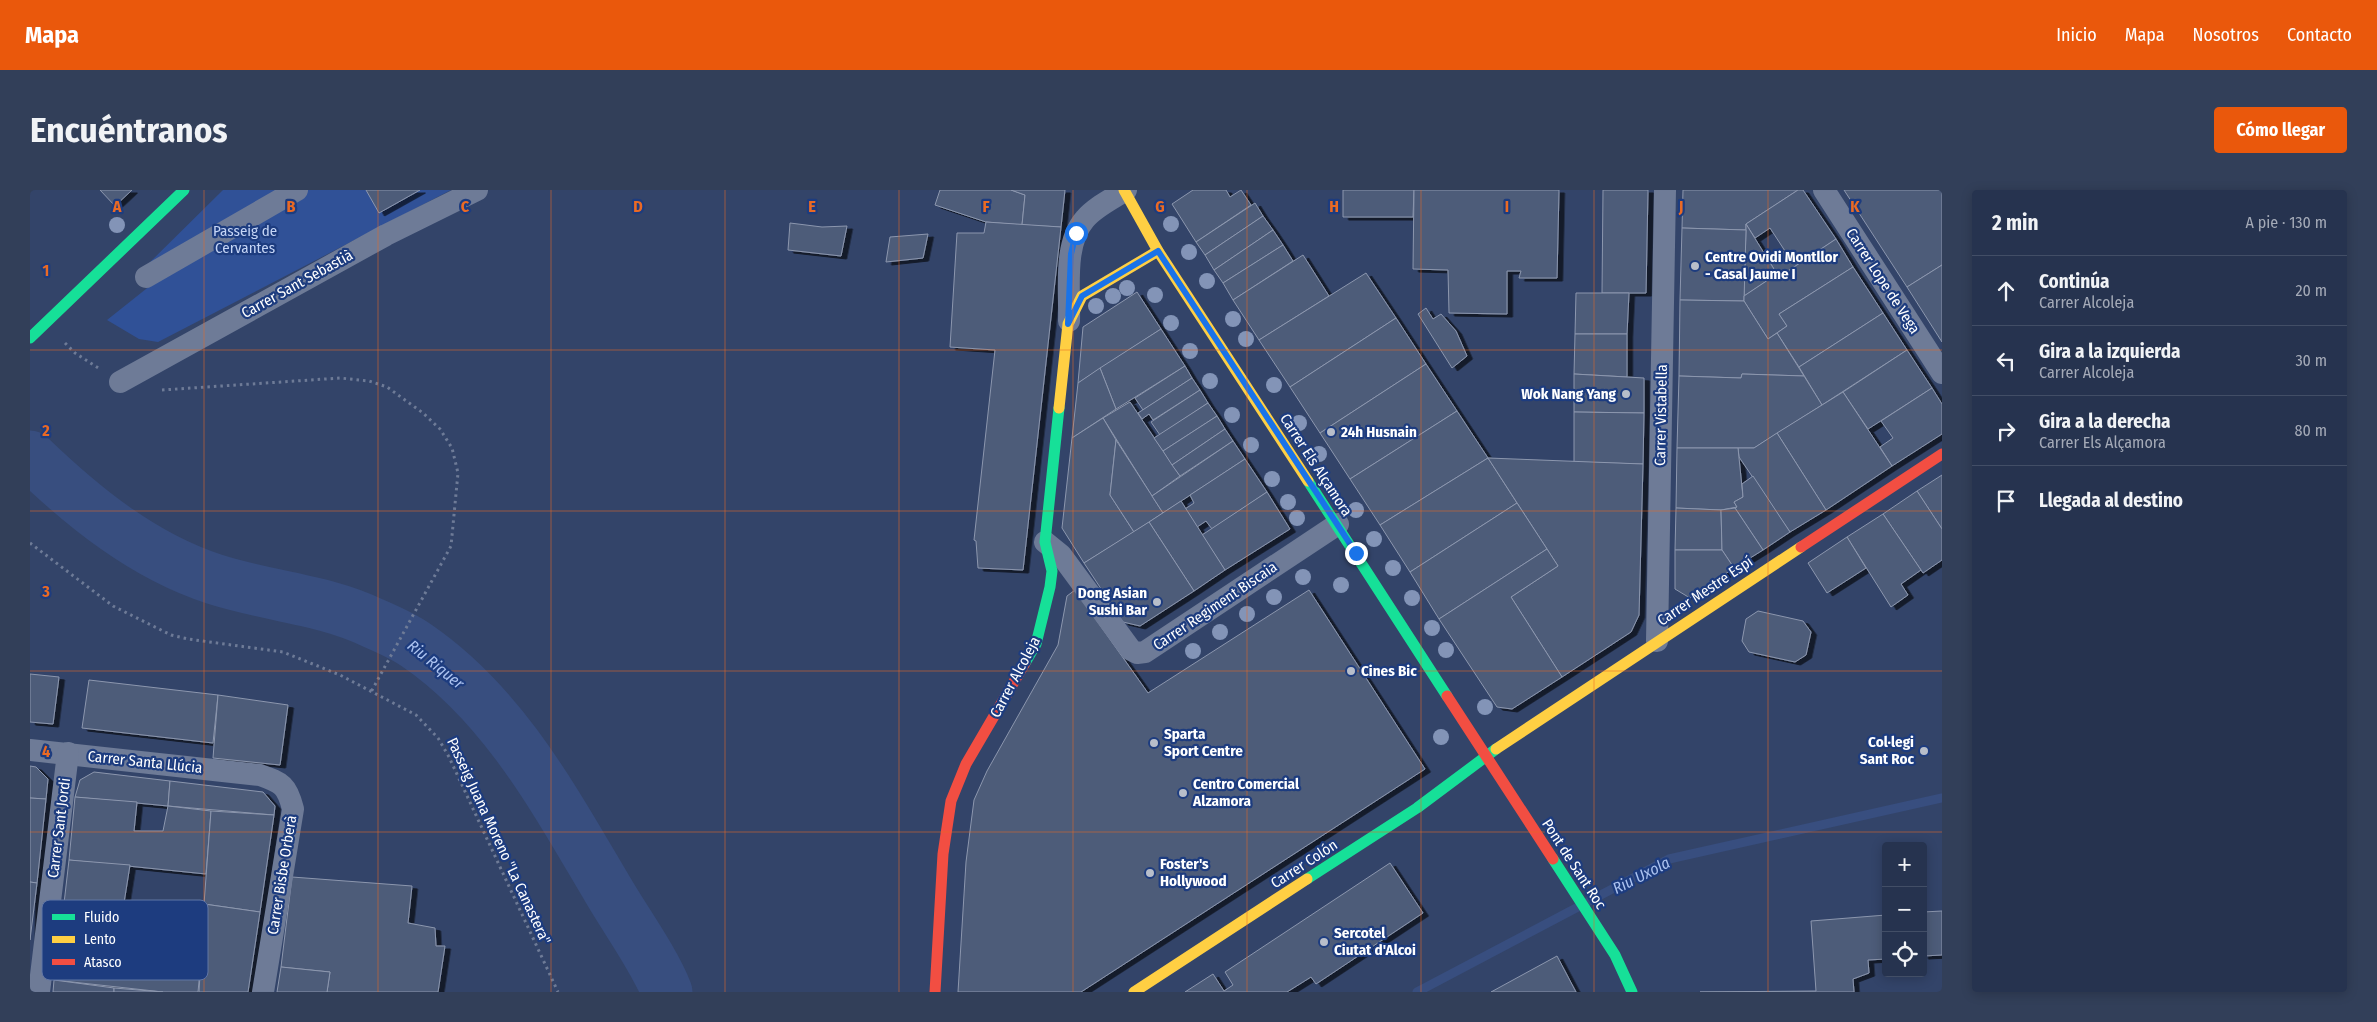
<!DOCTYPE html>
<html lang="es">
<meta charset="utf-8">
<style>
body{margin:0;font-family:"Fira Sans Condensed",sans-serif;background:#323f59;color:#f1f3f6}
.controls{position:absolute;right:15px;bottom:15px;display:grid;overflow:hidden;border-radius:5px;box-shadow:0 2px 12px #0003}
.controls button{width:45px;height:45px;display:grid;place-items:center;padding:0;border:0;border-bottom:1px solid #424e66;background:#26334f;color:#f1f3f6;font:25px sans-serif}
.stop{position:absolute;width:15px;height:15px;margin:-11px;border:4px solid #1a73e8;border-radius:50%;background:#fff}
.stop.end{background:#1a73e8;border-color:#fff;box-shadow:0 1px 5px #0008}
.list{margin:0;padding:0;list-style:none}
h2{display:flex;justify-content:space-between;align-items:center;height:65px;margin:0;padding:0 20px;font-size:21px}
h2 small{font-size:16px;font-weight:400;color:#a4aab7}
.list li{display:grid;grid-template-columns:32px 1fr auto;gap:15px;align-items:center;box-sizing:border-box;height:70px;padding:0 20px;border-top:1px solid #424e66}
.list b{display:block;font-size:19px;white-space:nowrap}
.list p{margin:0;font-size:16px;white-space:nowrap;color:#a4aab7}
.list em{font-size:16px;font-style:normal;color:#a4aab7}
.icon{flex:none;width:28px;height:28px;fill:none;stroke:currentColor;stroke-width:2;stroke-linecap:round;stroke-linejoin:round}
.map{position:relative;flex:none;width:1912px;height:802px;overflow:hidden;border-radius:5px}
header{display:flex;align-items:center;gap:30px;box-sizing:border-box;height:70px;padding:0 25px;background:#ea580c;color:#fff}
header strong{font-size:24px}
nav{display:flex;gap:28px;margin-inline-start:auto;font-size:18px}
.intro{display:flex;align-items:center;justify-content:space-between;box-sizing:border-box;height:120px;padding:0 30px}
h1{margin:0;font-size:35px}
.button{padding:12px 22px;border-radius:5px;background:#ea580c;color:#fff;font-size:18px;font-weight:700}
main{display:flex;gap:30px;padding:0 30px}
aside{flex:1;background:#26334f;border-radius:5px;box-shadow:0 2px 12px #0003}
.map>svg:first-child{display:block}
.green{fill:#305197}
.lines{fill:none;stroke-linecap:round;stroke-linejoin:round}
.stream{stroke:#384e7f;stroke-width:9}
.river{stroke:#384e7f;stroke-width:51}
.building{fill:#4d5b79;stroke:#8c97ae;filter:url(#shadow)}
.path{stroke:#6e7b97;stroke-width:3;stroke-dasharray:2.5 4;stroke-linecap:butt}
.street{stroke:#6e7b97;stroke-width:22}
.fast{stroke:#16e098;stroke-width:11}
.slow{stroke:#ffcf43;stroke-width:11}
.jam{stroke:#f24e42;stroke-width:11}
.tree{fill:#8394b7}
.route{stroke:#1a73e8;stroke-width:6}
.grid{fill:none;stroke:#ea6a24;stroke-width:1;stroke-opacity:0.55}
.poi-dot{fill:#b8beca;stroke:#1d3c7f;stroke-width:2}
.labels{text-anchor:middle;stroke-width:4.5;stroke-linejoin:round;paint-order:stroke}
.park-label{font-size:15px;fill:#c5d5f6;stroke:#1d3c7f}
.poi-label{font-size:15px;font-weight:bold;fill:#fff;stroke:#1d3c7f;text-anchor:start}
.street-label{font-size:15px;fill:#fff;stroke:#1d3c7f}
.water-label{font-size:16px;font-style:italic;fill:#acc3f0;stroke:#1d3c7f}
.key{fill:#1d3c7f;stroke:#6176a5;stroke-width:1}
.key-label{font-size:14px;fill:#fff}
.grid-label{font-size:16px;text-anchor:middle;font-weight:bold;fill:#ea6a24;stroke:#1d3c7f;stroke-width:4.5;stroke-linejoin:round;paint-order:stroke}
</style>
<header>
<strong>Mapa</strong>
<nav><a>Inicio</a><a>Mapa</a><a>Nosotros</a><a>Contacto</a></nav>
</header>
<div class="intro"><h1>Encuéntranos</h1><a class="button">Cómo llegar</a></div>
<main>
<div class="map">
<svg width="1912" height="802" viewBox="0 0 1912 802">
<defs>
<filter id="shadow"><feDropShadow dx="5.5" dy="3" stdDeviation="0" flood-color="#0009"/></filter>
</defs>
<rect width="100%" height="100%" fill="#334469"/>
<polygon class="green" points="193,0 421,0 128,152 109,149 77,130 121,95 112,80"/>
<g class="lines">
<polyline class="stream" points="1387,802 1639,669 1912,608"/>
<path class="river" d="M0 266C53 317 113 366 184 389 236 406 293 409 343 433 357 439 373 446 386 455 474 515 525 611 578 700 596 731 624 769 637 802"/>
</g>
<g class="building">
<polygon points="70,0 102,0 85,16"/>
<polygon points="336,0 390,0 349,23"/>
<polygon points="910,0 981,0 995,5 992,35 956,32 905,15"/>
<polygon points="981,0 1035,0 1031,37 992,35 995,5"/>
<polygon points="1163,0 1196,0 1200,7 1211,0 1221,15 1166,52 1142,14"/>
<polygon points="1313,0 1384,0 1383,27 1313,27"/>
<polygon points="1384,0 1529,0 1527,88 1489,88 1491,81 1477,81 1477,124 1419,123 1418,80 1383,79"/>
<polygon points="1573,0 1618,0 1616,103 1572,103"/>
<polygon points="1653,0 1768,0 1716,34 1716,40 1652,38"/>
<polygon points="1768,0 1773,0 1806,49 1749,87 1739,71 1755,61 1740,38 1725,48 1716,34"/>
<polygon points="1814,0 1912,0 1912,75 1877,97"/>
<polygon points="1225,13 1233,26 1175,65 1166,52"/>
<polygon points="1233,26 1243,40 1184,80 1175,65"/>
<polygon points="956,32 1031,37 993,380 948,378 946,351 944,350 965,160 920,157 927,43 954,43"/>
<polygon points="760,33 792,37 817,36 811,66 758,60"/>
<polygon points="1716,34 1747,84 1714,106 1716,40"/>
<polygon points="1652,38 1716,40 1714,111 1650,110"/>
<polygon points="1243,40 1253,55 1193,93 1184,80"/>
<polygon points="898,44 893,68 856,72 860,47"/>
<polygon points="1806,49 1823,77 1749,124 1757,136 1738,149 1714,111 1714,106 1747,84 1749,87"/>
<polygon points="1253,55 1263,71 1203,110 1193,93"/>
<polygon points="1273,65 1299,106 1229,150 1203,110"/>
<polygon points="1912,75 1912,152 1877,97"/>
<polygon points="1823,77 1853,123 1769,177 1747,143 1757,136 1749,124"/>
<polygon points="1336,83 1366,128 1260,197 1229,150"/>
<polygon points="1107,102 1131,139 1048,193 1053,137"/>
<polygon points="1546,103 1599,103 1597,144 1545,144"/>
<polygon points="1650,110 1714,111 1738,149 1747,143 1774,186 1712,184 1711,188 1649,186"/>
<polygon points="1396,118 1403,129 1411,124 1426,141 1437,166 1422,178 1388,124"/>
<polygon points="1853,123 1877,160 1792,215 1769,177"/>
<polygon points="1366,128 1396,174 1290,243 1260,197"/>
<polygon points="1131,139 1155,176 1086,219 1070,178"/>
<polygon points="1545,144 1597,144 1597,187 1544,184"/>
<polygon points="1877,160 1902,198 1838,239 1813,202"/>
<polygon points="1396,174 1427,221 1320,289 1290,243"/>
<polygon points="1155,176 1162,188 1113,220 1105,208"/>
<polygon points="1070,178 1086,219 1042,248 1048,193"/>
<polygon points="1544,184 1614,188 1614,223 1544,222"/>
<polygon points="1712,184 1774,186 1792,215 1724,258 1647,258 1649,186 1711,188"/>
<polygon points="1162,188 1170,200 1123,230 1119,224 1112,229 1108,223"/>
<polygon points="1902,198 1912,214 1912,244 1862,276 1850,257 1863,248 1851,231"/>
<polygon points="1170,200 1178,213 1130,245 1121,232"/>
<polygon points="1813,202 1862,276 1796,320 1747,243"/>
<polygon points="1100,212 1150,286 1122,306 1073,228"/>
<polygon points="1178,213 1187,226 1133,261 1124,248"/>
<polygon points="1427,221 1458,268 1350,335 1320,289"/>
<polygon points="1544,222 1614,223 1613,274 1544,272"/>
<polygon points="1187,226 1195,239 1142,275 1133,261"/>
<polygon points="1073,228 1086,250 1080,305 1104,342 1054,373 1032,338 1042,248"/>
<polygon points="1195,239 1203,251 1150,286 1142,275"/>
<polygon points="1747,243 1796,320 1760,342 1709,267 1708,258 1724,258"/>
<polygon points="1086,250 1133,323 1104,342 1080,305"/>
<polygon points="1203,251 1215,269 1133,323 1122,306"/>
<polygon points="1647,258 1708,258 1713,307 1704,312 1707,317 1691,320 1646,318"/>
<polygon points="1458,268 1487,313 1380,382 1350,335"/>
<polygon points="1458,268 1613,274 1609,425 1601,442 1532,487 1481,407 1528,376"/>
<polygon points="1215,269 1237,302 1182,339 1176,331 1167,337 1155,319 1164,313 1160,305"/>
<polygon points="1912,285 1912,339 1887,301"/>
<polygon points="1723,286 1760,342 1733,360 1705,318 1707,317 1704,312 1713,307 1712,294"/>
<polygon points="1887,301 1912,339 1912,370 1893,383 1853,324"/>
<polygon points="1237,302 1260,339 1195,380 1172,345"/>
<polygon points="1151,311 1195,380 1164,401 1119,332"/>
<polygon points="1487,313 1517,359 1409,429 1380,382"/>
<polygon points="1646,318 1691,320 1692,360 1645,360"/>
<polygon points="1705,318 1733,360 1704,378 1692,360 1691,320"/>
<polygon points="1853,324 1891,380 1871,394 1878,405 1861,417 1817,347"/>
<polygon points="1119,332 1164,401 1110,436 1093,432 1054,373"/>
<polygon points="1817,347 1836,378 1797,403 1778,373"/>
<polygon points="1517,359 1528,376 1481,407 1532,487 1482,519 1467,517 1409,429"/>
<polygon points="1645,360 1692,360 1704,378 1660,408 1645,399"/>
<polygon points="1045,400 1118,503 1279,400 1395,579 1051,802 928,802 936,672 944,610 957,581 1028,455 1037,406"/>
<polygon points="1728,421 1773,431 1781,442 1776,465 1765,472 1719,462 1712,451 1716,429"/>
<polygon points="0,484 29,487 23,534 0,532"/>
<polygon points="59,490 188,505 183,553 52,538"/>
<polygon points="188,505 258,515 250,575 183,568"/>
<polygon points="0,576 6,577 18,589 16,609 0,608"/>
<polygon points="64,582 140,591 138,616 45,607 50,590"/>
<polygon points="140,591 233,602 245,616 244,625 138,616"/>
<polygon points="45,607 107,612 104,641 133,641 138,616 181,621 176,684 39,670"/>
<polygon points="0,608 16,609 7,693 0,692"/>
<polygon points="181,621 244,625 230,722 174,714"/>
<polygon points="39,670 100,675 90,738 32,731"/>
<polygon points="1360,673 1393,723 1286,794 1281,787 1257,802 1155,802 1183,784 1194,801 1203,795 1195,782"/>
<polygon points="262,687 382,696 378,733 405,738 406,756 415,756 408,802 297,802 300,782 251,777"/>
<polygon points="0,692 7,693 0,750"/>
<polygon points="174,714 230,722 218,802 169,802"/>
<polygon points="1912,721 1912,765 1893,766 1893,722"/>
<polygon points="1856,725 1856,769 1838,770 1839,783 1823,789 1824,802 1670,802 1786,801 1781,731"/>
<polygon points="32,731 151,746 150,754 172,759 168,802 133,802 24,790"/>
<polygon points="1527,766 1546,802 1461,802"/>
<polygon points="251,777 300,782 297,802 247,802"/>
<polygon points="24,790 84,798 84,802 23,802"/>
<polygon points="84,798 133,802 84,802"/>
</g>
<g class="lines">
<g class="path">
<polyline points="35,153 45,163 70,179"/>
<polyline points="132,200 310,188 339,191 357,197 393,223 410,239 422,258 428,283 421,356 341,502"/>
<polyline points="0,353 83,416 141,445 158,449 253,462 310,485 386,525 408,548 419,567 528,802"/>
</g>
<g class="street">
<polyline points="1794,0 1912,183"/>
<polyline points="116,87 267,0"/>
<path d="M1039 131C1040 100 1033 54 1055 29 1065 17 1082 9 1096 0"/>
<polyline points="90,192 356,45 447,0"/>
<polyline points="1015,352 1031,365 1101,460 1107,463 1115,462 1308,334"/>
<polyline points="1627,451 1635,0"/>
<path d="M0 560 230 585C252 593 257 595 263 619L233 802"/>
<polyline points="9,802 38,563"/>
</g>
<g class="fast">
<polyline points="0,148 154,0"/>
<polyline points="1278,291 1417,506"/>
<polyline points="995,473 1006,454 1020,397 1022,381 1015,352 1029,218"/>
<polyline points="1523,669 1585,765 1602,802"/>
<polyline points="1277,689 1387,618 1466,559"/>
</g>
<g class="slow">
<polyline points="1094,0 1128,61 1278,291"/>
<polyline points="1029,218 1038,134 1052,106 1128,61"/>
<polyline points="1466,559 1771,357"/>
<polyline points="1104,802 1277,689"/>
</g>
<g class="jam">
<polyline points="1771,357 1912,264"/>
<polyline points="1417,506 1523,669"/>
<polyline points="905,802 913,664 921,611 936,574 995,473"/>
</g>
</g>
<g class="tree">
<circle cx="1141" cy="34" r="8"/>
<circle cx="87" cy="35" r="8"/>
<circle cx="1159" cy="62" r="8"/>
<circle cx="1177" cy="91" r="8"/>
<circle cx="1097" cy="98" r="8"/>
<circle cx="1125" cy="105" r="8"/>
<circle cx="1083" cy="106" r="8"/>
<circle cx="1066" cy="116" r="8"/>
<circle cx="1203" cy="129" r="8"/>
<circle cx="1141" cy="133" r="8"/>
<circle cx="1216" cy="149" r="8"/>
<circle cx="1160" cy="161" r="8"/>
<circle cx="1180" cy="191" r="8"/>
<circle cx="1244" cy="195" r="8"/>
<circle cx="1202" cy="225" r="8"/>
<circle cx="1269" cy="233" r="8"/>
<circle cx="1221" cy="255" r="8"/>
<circle cx="1289" cy="264" r="8"/>
<circle cx="1242" cy="289" r="8"/>
<circle cx="1258" cy="312" r="8"/>
<circle cx="1326" cy="320" r="8"/>
<circle cx="1267" cy="328" r="8"/>
<circle cx="1344" cy="349" r="8"/>
<circle cx="1363" cy="378" r="8"/>
<circle cx="1273" cy="387" r="8"/>
<circle cx="1311" cy="395" r="8"/>
<circle cx="1244" cy="407" r="8"/>
<circle cx="1382" cy="408" r="8"/>
<circle cx="1217" cy="424" r="8"/>
<circle cx="1402" cy="438" r="8"/>
<circle cx="1190" cy="442" r="8"/>
<circle cx="1416" cy="460" r="8"/>
<circle cx="1163" cy="461" r="8"/>
<circle cx="1455" cy="517" r="8"/>
<circle cx="1411" cy="547" r="8"/>
</g>
<g class="lines">
<polyline class="route" points="1046,43 1041,64 1038,134 1052,106 1128,61 1326,363"/>
</g>
<path class="grid" d="M174 0V802M348 0V802M521 0V802M695 0V802M869 0V802M1043 0V802M1217 0V802M1391 0V802M1564 0V802M1738 0V802M0 160H1912M0 321H1912M0 481H1912M0 642H1912"/>
<g class="poi-dot">
<circle cx="1665" cy="76" r="5"/>
<circle cx="1596" cy="204" r="5"/>
<circle cx="1301" cy="242" r="5"/>
<circle cx="1127" cy="412" r="5"/>
<circle cx="1321" cy="481" r="5"/>
<circle cx="1124" cy="553" r="5"/>
<circle cx="1894" cy="561" r="5"/>
<circle cx="1153" cy="603" r="5"/>
<circle cx="1120" cy="683" r="5"/>
<circle cx="1294" cy="752" r="5"/>
</g>
<g class="labels">
<g class="park-label">
<text x="215" y="46">Passeig de<tspan x="215" dy="17">Cervantes</tspan></text>
</g>
<g class="poi-label">
<text x="1675" y="72">Centre Ovidi Montllor<tspan x="1675" dy="17">- Casal Jaume I</tspan></text>
<text x="1586" y="209" text-anchor="end">Wok Nang Yang</text>
<text x="1311" y="247">24h Husnain</text>
<text x="1117" y="408" text-anchor="end">Dong Asian<tspan x="1117" dy="17">Sushi Bar</tspan></text>
<text x="1331" y="486">Cines Bic</text>
<text x="1134" y="549">Sparta<tspan x="1134" dy="17">Sport Centre</tspan></text>
<text x="1884" y="557" text-anchor="end">Col·legi<tspan x="1884" dy="17">Sant Roc</tspan></text>
<text x="1163" y="599">Centro Comercial<tspan x="1163" dy="17">Alzamora</tspan></text>
<text x="1130" y="679">Foster's<tspan x="1130" dy="17">Hollywood</tspan></text>
<text x="1304" y="748">Sercotel<tspan x="1304" dy="17">Ciutat d'Alcoi</tspan></text>
</g>
<g class="street-label">
<text transform="translate(1853 91) rotate(57)" y="5">Carrer Lope de Vega</text>
<text transform="translate(267 94) rotate(-29)" y="5">Carrer Sant Sebastià</text>
<text transform="translate(1631 225) rotate(-89)" y="5">Carrer Vistabella</text>
<text transform="translate(1286 275) rotate(57)" y="5">Carrer Els Alçamora</text>
<text transform="translate(1675 401) rotate(-34)" y="5">Carrer Mestre Espí</text>
<text transform="translate(1185 416) rotate(-34)" y="5">Carrer Regiment Biscaia</text>
<text transform="translate(985 487) rotate(-62)" y="5">Carrer Alcoleja</text>
<text transform="translate(115 572) rotate(6)" y="5">Carrer Santa Llúcia</text>
<text transform="translate(29 638) rotate(-83)" y="5">Carrer Sant Jordi</text>
<text transform="translate(469 651) rotate(65)" y="5">Passeig Juana Moreno "La Canastera"</text>
<text transform="translate(1274 674) rotate(-33)" y="5">Carrer Colón</text>
<text transform="translate(1544 674) rotate(57)" y="5">Pont de Sant Roc</text>
<text transform="translate(252 685) rotate(-81)" y="5">Carrer Bisbe Orberà</text>
</g>
<g class="water-label">
<text transform="translate(406 474) rotate(39)" y="6">Riu Riquer</text>
<text transform="translate(1611 685) rotate(-27)" y="6">Riu Uxola</text>
</g>
</g>
<rect x="12" y="710" width="166" height="80" rx="8" class="key"/>
<rect x="22" y="724" width="23" height="6" fill="#16e098"/>
<rect x="22" y="746" width="23" height="7" fill="#ffcf43"/>
<rect x="22" y="769" width="23" height="6" fill="#f24e42"/>
<g class="key-label">
<text x="54" y="732">Fluido</text>
<text x="54" y="754">Lento</text>
<text x="54" y="777">Atasco</text>
</g>
<g class="grid-label">
<text x="87" y="22">A</text>
<text x="261" y="22">B</text>
<text x="435" y="22">C</text>
<text x="608" y="22">D</text>
<text x="782" y="22">E</text>
<text x="956" y="22">F</text>
<text x="1130" y="22">G</text>
<text x="1304" y="22">H</text>
<text x="1477" y="22">I</text>
<text x="1651" y="22">J</text>
<text x="1825" y="22">K</text>
<text x="16" y="86">1</text>
<text x="16" y="246">2</text>
<text x="16" y="407">3</text>
<text x="16" y="567">4</text>
</g>
</svg>
<div class="controls">
<button>+</button>
<button>−</button>
<button><svg class="icon" aria-label="locate" viewBox="0 0 24 24"><circle cx="12" cy="12" r="6"/><path d="M12 2v4M12 18v4M2 12h4M18 12h4"/></svg></button>
</div>
<div class="stop" style="left:1046px;top:43px"></div>
<div class="stop end" style="left:1326px;top:363px"></div>
</div>
<aside>
<h2>2 min<small>A pie · 130 m</small></h2>
<ul class="list">
<li><svg class="icon" aria-label="ahead" viewBox="0 0 24 24"><path d="M12 20V5M6 11l6-6 6 6"/></svg><div><b>Continúa</b><p>Carrer Alcoleja</p></div><em>20 m</em></li>
<li><svg class="icon" aria-label="left" viewBox="0 0 24 24"><path d="M17 20v-9H6M10 6l-5 5 5 5"/></svg><div><b>Gira a la izquierda</b><p>Carrer Alcoleja</p></div><em>30 m</em></li>
<li><svg class="icon" aria-label="right" viewBox="0 0 24 24"><path d="M7 20v-9h11M14 6l5 5-5 5"/></svg><div><b>Gira a la derecha</b><p>Carrer Els Alçamora</p></div><em>80 m</em></li>
<li><svg class="icon" aria-label="arrive" viewBox="0 0 24 24"><path d="M6 21V4h12l-3 4 3 4H6"/></svg><div><b>Llegada al destino</b></div></li>
</ul>
</aside>
</main>
